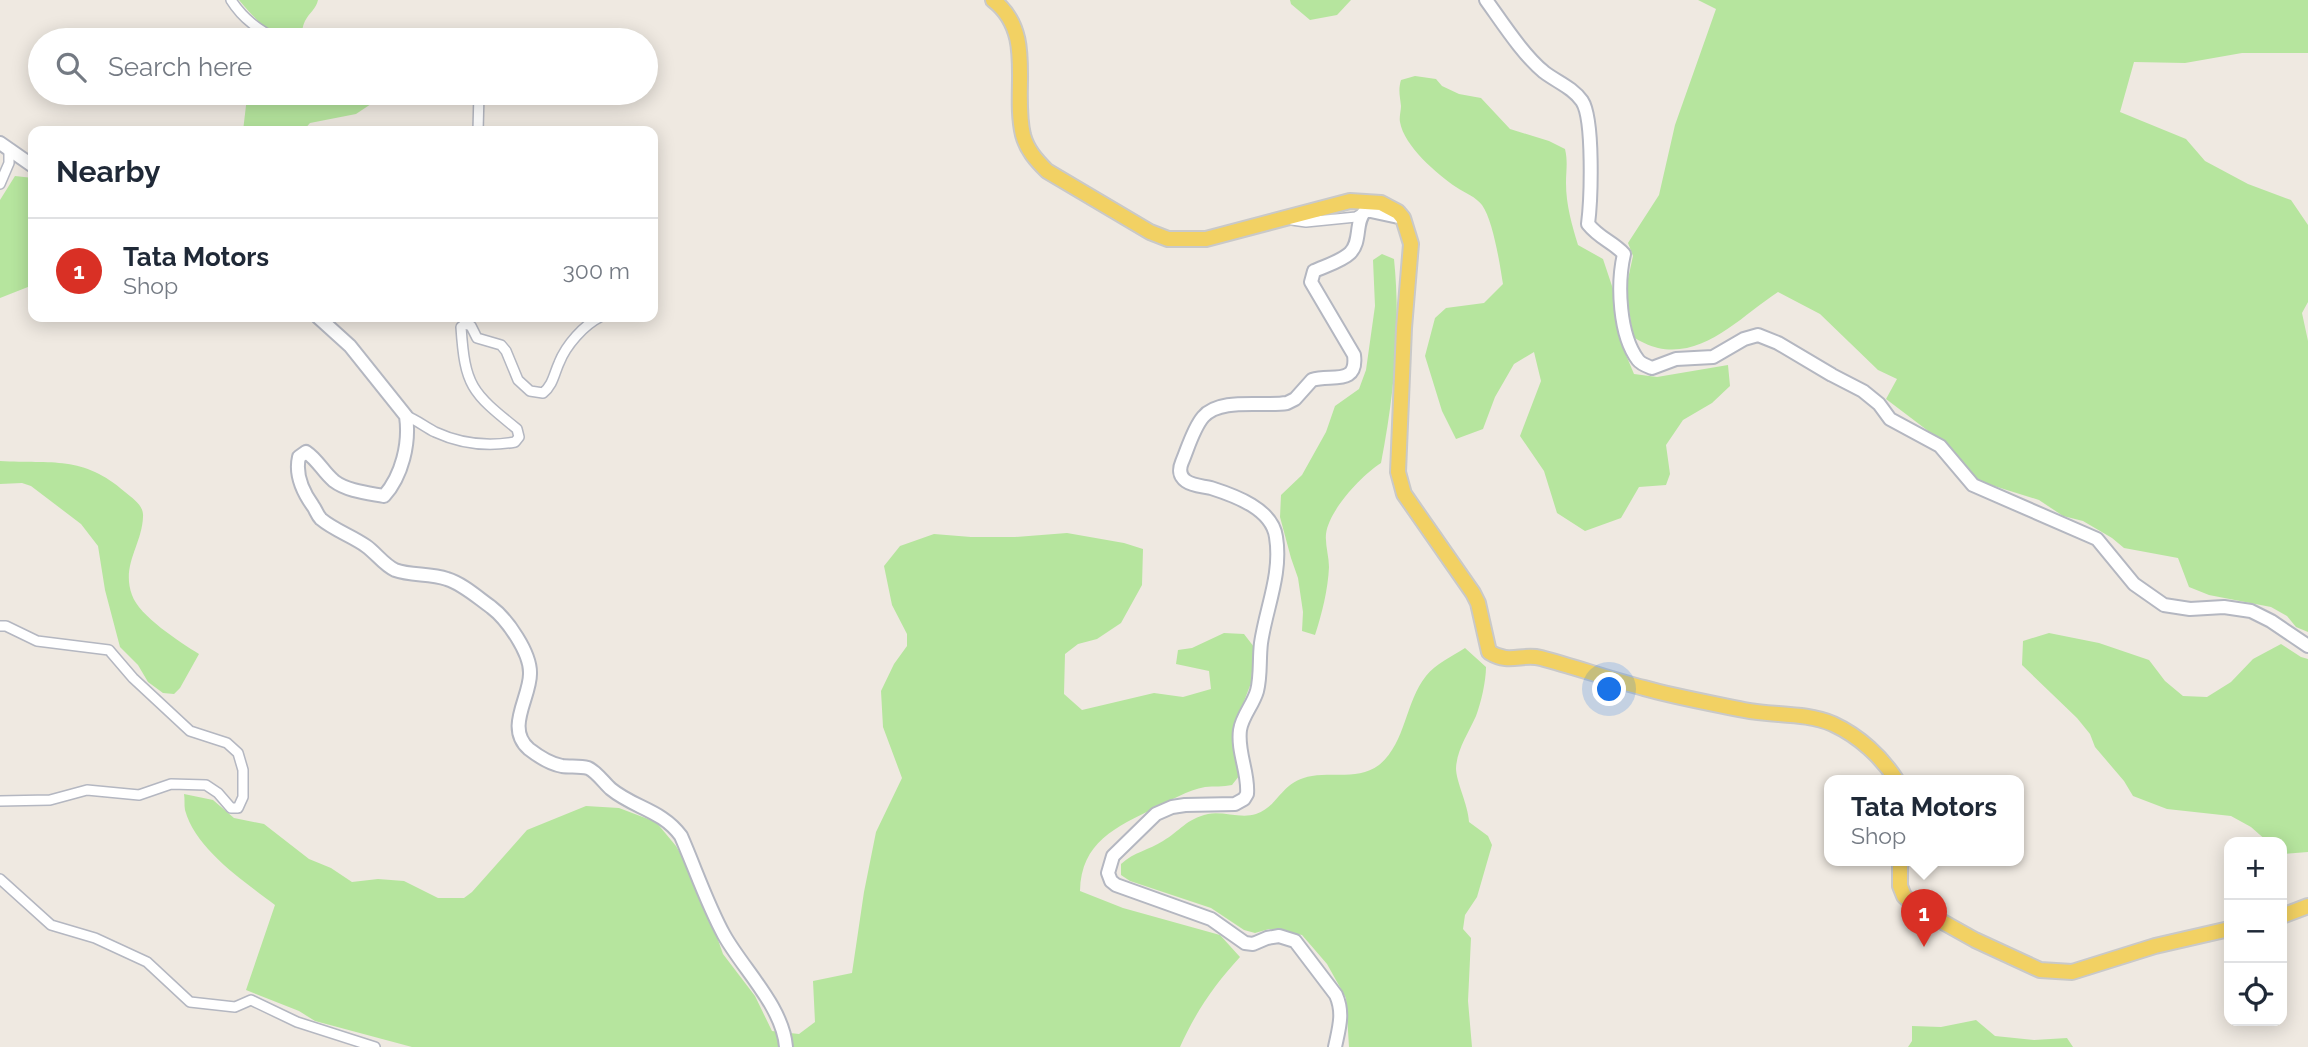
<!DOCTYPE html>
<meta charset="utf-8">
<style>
body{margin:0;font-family:Raleway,sans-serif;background:#f6f6f7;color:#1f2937}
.controls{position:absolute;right:21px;bottom:21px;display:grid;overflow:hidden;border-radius:14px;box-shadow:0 4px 18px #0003}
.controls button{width:63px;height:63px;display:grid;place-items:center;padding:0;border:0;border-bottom:2px solid #e0e1e3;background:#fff;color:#1f2937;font:35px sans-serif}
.you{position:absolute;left:1610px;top:690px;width:24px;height:24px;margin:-18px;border:5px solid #fff;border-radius:50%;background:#1a73e8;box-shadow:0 0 0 10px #1a73e833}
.badge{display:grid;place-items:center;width:46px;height:46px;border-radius:50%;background:#d93025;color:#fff;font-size:23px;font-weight:700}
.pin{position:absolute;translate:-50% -58px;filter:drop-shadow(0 2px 4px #0008)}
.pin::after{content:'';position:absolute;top:37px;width:24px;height:21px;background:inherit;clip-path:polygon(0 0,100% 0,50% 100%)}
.popup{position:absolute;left:1824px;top:775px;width:200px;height:91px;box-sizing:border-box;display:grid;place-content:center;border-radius:14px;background:#fff;filter:drop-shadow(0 2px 5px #0005);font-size:23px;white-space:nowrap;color:#747a83}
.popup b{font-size:26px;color:#1f2937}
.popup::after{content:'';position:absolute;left:50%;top:100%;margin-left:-14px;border:14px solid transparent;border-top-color:#fff}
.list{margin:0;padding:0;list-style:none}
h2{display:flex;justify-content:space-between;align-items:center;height:91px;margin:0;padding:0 28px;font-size:30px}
h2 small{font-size:23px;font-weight:400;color:#747a83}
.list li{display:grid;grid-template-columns:46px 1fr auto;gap:21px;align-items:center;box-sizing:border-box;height:105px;padding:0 28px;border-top:2px solid #e0e1e3}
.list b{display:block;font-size:26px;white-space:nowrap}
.list p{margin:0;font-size:23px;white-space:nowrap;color:#747a83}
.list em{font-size:23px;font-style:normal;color:#747a83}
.icon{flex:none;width:38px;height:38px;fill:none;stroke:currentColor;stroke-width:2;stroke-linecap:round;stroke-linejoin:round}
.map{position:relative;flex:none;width:2308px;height:1047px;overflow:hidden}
.search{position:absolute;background:#fff;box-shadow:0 4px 18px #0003;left:28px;top:28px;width:630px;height:77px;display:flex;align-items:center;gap:18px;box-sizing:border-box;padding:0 24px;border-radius:38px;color:#747a83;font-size:26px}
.panel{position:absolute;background:#fff;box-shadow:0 4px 18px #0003;left:28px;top:126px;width:630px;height:196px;border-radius:14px}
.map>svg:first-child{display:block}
.green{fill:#b6e59e}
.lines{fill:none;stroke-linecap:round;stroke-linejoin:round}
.street-casing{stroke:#b4b7c1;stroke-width:12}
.secondary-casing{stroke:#b4b7c1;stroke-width:16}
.primary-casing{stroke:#c9c9c9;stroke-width:18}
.street{stroke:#fff;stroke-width:9}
.secondary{stroke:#fff;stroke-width:12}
.primary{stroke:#f2d163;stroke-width:14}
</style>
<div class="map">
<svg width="2308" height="1047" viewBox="0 0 2308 1047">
<rect width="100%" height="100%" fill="#efe9e1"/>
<g class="green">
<path d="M239 0H318C316 9 309 13 305 21 302 27 303 32 298 38 273 40 254 18 239 0Z"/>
<polygon points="1290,0 1351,0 1337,15 1310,20 1291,4"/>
<path d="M1698 0H2308V53H2242L2185 63 2134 62 2120 112 2186 139 2205 161 2248 184 2291 200 2308 225V302L2302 313 2308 341V632L2296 627 2287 616 2271 607 2209 595 2189 587 2178 558 2124 548 2112 538 2083 521 2063 516 2039 500 1975 480 1948 446 1886 399 1897 379 1878 370 1820 314 1778 292C1741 316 1705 358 1658 348 1649 346 1640 341 1633 337L1626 288 1633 256 1628 243 1659 195 1675 125 1716 9Z"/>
<polygon points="254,29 271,40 216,40 216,32"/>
<path d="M1415 76 1436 79 1442 86 1459 94 1481 98 1510 129 1549 141 1565 149C1568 162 1566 171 1566 183 1566 205 1572 225 1578 245L1603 259 1616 298 1626 355 1634 374 1657 377 1728 365 1730 386 1712 403 1683 420 1666 445 1670 474 1666 485 1639 487 1621 518 1585 531 1557 513 1544 471 1520 436 1541 381 1534 352 1514 364 1495 397 1483 429 1456 439 1442 411 1425 356 1435 318 1446 308 1484 303 1503 284C1500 265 1493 220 1482 205 1476 197 1465 193 1456 187 1437 174 1404 146 1400 122 1399 117 1401 111 1401 106 1400 96 1398 90 1401 80Z"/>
<polygon points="243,93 382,93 380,98 356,114 310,123 303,131 243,131 247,97"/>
<polygon points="15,176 33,178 33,285 0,298 0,200"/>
<path d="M1382 254 1394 259C1401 327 1394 396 1381 463 1361 476 1329 510 1326 534 1325 545 1329 556 1329 567 1328 589 1322 614 1315 635L1302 631 1303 612 1298 578 1291 558 1280 517 1281 495 1302 475 1326 432 1335 406 1359 389 1366 370 1375 306 1373 260Z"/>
<path d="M0 461C52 464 83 455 125 492 133 499 144 505 143 517 142 545 121 565 132 595 139 616 180 642 199 654L180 688 174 694 163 693 148 682 138 665 120 647 105 590 98 546 81 524 31 486 22 483 0 484Z"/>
<path d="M1067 533 1124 543 1143 549 1142 585 1121 623 1097 639 1078 644 1065 654 1064 694 1082 710 1154 693 1183 697 1211 689 1209 671 1176 664 1178 650 1192 648 1224 633 1244 634 1254 647 1251 683 1235 725 1239 776 1232 785C1223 787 1214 786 1205 787 1188 790 1170 801 1155 808 1116 827 1081 842 1080 891L1123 908 1220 935 1240 957C1215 984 1195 1013 1180 1047H412L315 1021 299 1011 246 990 275 905C244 881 196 850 185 810 184 805 185 799 184 794L213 800 234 818 264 824 309 859 331 868 352 882 378 879 404 881 438 898H464L472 892 527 830 586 806 619 808 656 822 676 846 698 883 723 954 755 996 772 1031 799 1034 815 1022 813 981 852 973 864 892 876 832 902 778 883 727 881 691 894 664 907 646V634L892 605 884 566 900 546 934 534 971 537H1015Z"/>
<polygon points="2049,633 2099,643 2149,660 2165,681 2183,696 2207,697 2231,682 2253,659 2281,644 2301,657 2308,659 2308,852 2283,854 2282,842 2268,842 2251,827 2231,816 2167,809 2133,796 2124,781 2095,747 2090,734 2077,718 2022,665 2023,641"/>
<path d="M1465 648 1486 667C1486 681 1481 703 1476 716 1469 732 1457 749 1456 768 1456 782 1468 804 1469 822L1488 836 1492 845 1477 897 1465 915 1463 929 1471 938 1468 1001 1472 1047H1349L1346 998 1327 964 1302 935 1269 929 1255 933 1244 930 1211 908 1130 881 1121 875V864C1134 852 1149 850 1163 841 1180 831 1186 819 1208 814 1223 811 1241 819 1256 814 1280 806 1280 781 1312 776 1335 772 1359 780 1379 765 1406 743 1405 702 1426 676 1435 664 1453 656 1465 648Z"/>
<polygon points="1976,1020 1995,1036 2034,1040 2067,1038 2073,1047 1908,1047 1912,1041 1912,1026 1941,1027"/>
</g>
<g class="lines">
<defs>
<g id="street">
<path d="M231 0C243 19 259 30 278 40"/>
<polyline points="478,131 479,93"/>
<polyline points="0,184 9,163 9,149"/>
<polyline points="1292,220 1306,222 1356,217 1363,213"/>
<path d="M406 416C417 420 425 427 435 432 461 444 487 447 515 442L519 437 517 429C471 392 465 386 461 327L465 324 471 326 477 338 501 345 506 351 518 380 530 391 543 393C553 385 554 374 559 363 566 345 584 325 600 317"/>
<polyline points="0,626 6,626 37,641 109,650 133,678 190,731 227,743 238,753 243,770 243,797 238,808 231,808 218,793 206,785 171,784 139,795 87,790 50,800 0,801"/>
<polyline points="0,879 51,925 95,938 147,962 190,1002 235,1007 251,1000 297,1022 375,1047"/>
</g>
<g id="secondary">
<path d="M1486 0C1502 22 1523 55 1544 72 1557 82 1572 87 1582 101 1594 119 1591 201 1588 224 1600 239 1612 241 1624 254 1617 284 1619 335 1638 360 1641 364 1647 366 1652 368L1676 359 1713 357 1744 339 1758 335 1778 343 1832 375 1863 391 1879 404 1890 419 1940 446 1973 485 2097 539 2134 584 2164 605 2190 609 2224 607 2251 611 2271 621 2308 646"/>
<polyline points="0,143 33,166"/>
<path d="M318 317 350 346 406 416C410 443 402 476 384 496 368 493 347 491 334 481 323 472 318 460 306 452L299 457C295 474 303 492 313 506 316 510 317 515 321 519 334 530 352 536 366 546 376 553 384 565 395 570 411 576 430 573 447 579 463 584 477 597 491 607 507 619 531 653 530 674 530 698 505 728 529 749 538 756 551 764 562 766 570 767 580 766 588 768 596 771 605 784 611 789 634 808 662 810 681 836 695 868 707 904 724 935 743 969 783 1007 786 1047"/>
<path d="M1335 1047C1339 1028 1344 1013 1336 995L1295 941 1279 936 1267 938 1253 944 1245 943 1211 919 1116 885 1111 881 1108 873 1113 856 1156 814 1172 807 1185 805 1235 804 1244 799 1247 794C1249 773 1237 752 1240 730 1242 716 1253 705 1257 691 1261 676 1259 659 1261 643 1266 608 1282 574 1276 537 1272 509 1236 496 1211 488 1203 486 1193 486 1186 481 1179 476 1179 469 1182 462 1188 448 1193 429 1203 417 1220 397 1263 407 1287 403L1295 399 1312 380C1331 374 1358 386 1354 355L1311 282 1314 271C1325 266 1342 261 1350 253 1362 241 1354 222 1366 210L1403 218"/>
</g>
<g id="primary">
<path d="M993 0C1036 33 1012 89 1023 135 1027 150 1036 160 1047 171L1150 232 1168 239H1206L1350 201 1381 203 1398 212 1403 218 1411 244 1404 328 1398 472 1404 494 1473 593 1478 603 1489 652C1510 665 1521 653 1541 658 1575 667 1609 679 1644 688 1676 697 1710 703 1744 710 1773 716 1805 712 1833 724 1859 736 1882 757 1897 781"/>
<polyline points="1900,861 1900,886 1904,896 1916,907 1975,940 2040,970 2072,972 2155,946 2229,929"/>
<polyline points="2282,916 2308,906"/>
</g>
</defs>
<use href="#street" class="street-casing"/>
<use href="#secondary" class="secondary-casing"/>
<use href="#primary" class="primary-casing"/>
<use href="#street" class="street"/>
<use href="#secondary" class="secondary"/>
<use href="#primary" class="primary"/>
</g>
</svg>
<div class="controls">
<button>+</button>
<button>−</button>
<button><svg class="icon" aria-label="locate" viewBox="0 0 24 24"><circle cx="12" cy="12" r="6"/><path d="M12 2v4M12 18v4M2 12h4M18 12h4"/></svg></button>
</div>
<div class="you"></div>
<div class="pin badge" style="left:1924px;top:947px">1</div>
<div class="popup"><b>Tata Motors</b>Shop</div>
<div class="search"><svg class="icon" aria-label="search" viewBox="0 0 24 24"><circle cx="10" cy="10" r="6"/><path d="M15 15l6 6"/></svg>Search here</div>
<section class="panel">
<h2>Nearby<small></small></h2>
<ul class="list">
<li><span class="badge">1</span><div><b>Tata Motors</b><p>Shop</p></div><em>300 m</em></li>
</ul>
</section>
</div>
